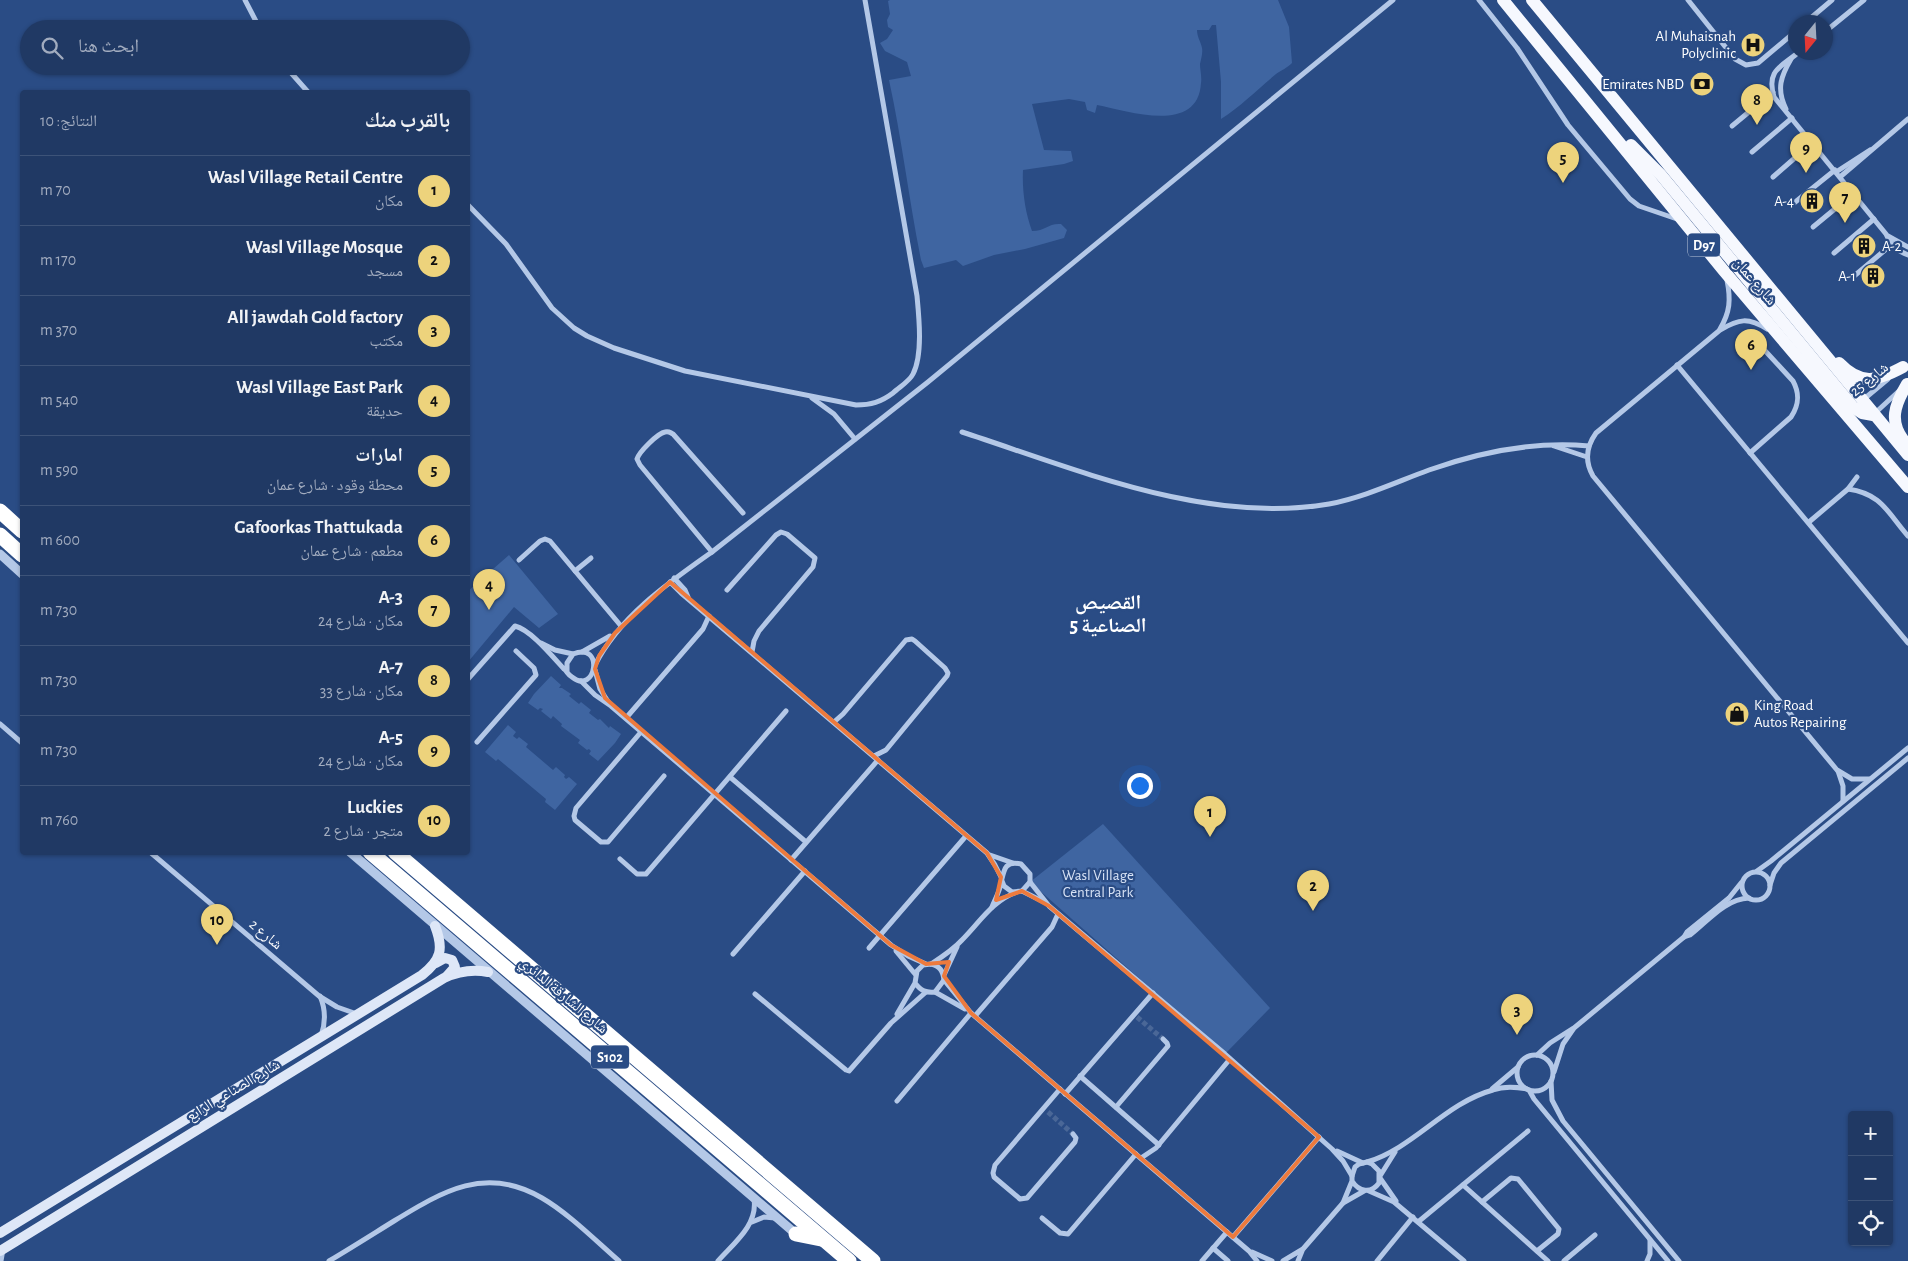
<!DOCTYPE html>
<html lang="ar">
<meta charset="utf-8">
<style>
body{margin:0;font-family:"Alegreya Sans","Noto Naskh Arabic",sans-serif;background:#28406a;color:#f1f3f6;direction:rtl}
.controls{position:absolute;right:15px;bottom:15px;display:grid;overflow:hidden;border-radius:5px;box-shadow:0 1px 4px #0004}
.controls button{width:45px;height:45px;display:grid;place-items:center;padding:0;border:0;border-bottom:1px solid #3d5378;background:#203964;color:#f1f3f6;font:25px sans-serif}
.compass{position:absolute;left:1788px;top:15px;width:45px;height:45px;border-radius:50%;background:#203964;box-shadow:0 1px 4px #0004;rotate:198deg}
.you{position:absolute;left:1139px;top:785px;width:18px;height:18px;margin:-12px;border:4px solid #fff;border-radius:50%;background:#1a73e8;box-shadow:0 0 0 8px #1a73e833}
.badge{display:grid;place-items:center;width:32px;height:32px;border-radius:50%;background:#edd37c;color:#111;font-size:16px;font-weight:700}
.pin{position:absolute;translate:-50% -41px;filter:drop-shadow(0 1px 2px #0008)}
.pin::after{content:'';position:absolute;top:26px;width:18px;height:15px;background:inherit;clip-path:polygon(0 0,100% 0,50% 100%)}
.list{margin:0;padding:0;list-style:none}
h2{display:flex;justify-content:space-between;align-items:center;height:65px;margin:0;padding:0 20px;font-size:21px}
h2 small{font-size:16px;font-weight:400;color:#a2acbf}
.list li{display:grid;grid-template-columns:32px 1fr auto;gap:15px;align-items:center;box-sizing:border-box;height:70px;padding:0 20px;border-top:1px solid #3d5378}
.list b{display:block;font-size:19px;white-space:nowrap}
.list p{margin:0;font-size:16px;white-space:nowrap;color:#a2acbf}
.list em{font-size:16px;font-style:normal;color:#a2acbf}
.icon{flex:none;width:28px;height:28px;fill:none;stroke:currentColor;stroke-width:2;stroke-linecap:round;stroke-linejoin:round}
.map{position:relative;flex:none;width:1908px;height:1261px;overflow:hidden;direction:ltr}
.search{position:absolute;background:#203964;box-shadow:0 1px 4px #0004;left:20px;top:20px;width:450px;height:55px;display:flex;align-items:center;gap:12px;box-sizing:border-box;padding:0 18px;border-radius:28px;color:#a2acbf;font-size:19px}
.panel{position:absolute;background:#203964;box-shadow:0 1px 4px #0004;left:20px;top:90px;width:450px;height:765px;border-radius:5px;direction:rtl}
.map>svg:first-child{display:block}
.green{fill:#3f65a1}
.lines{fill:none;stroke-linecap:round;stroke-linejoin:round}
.minor-tunnel{stroke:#4a6797;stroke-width:5;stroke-dasharray:5 2.5;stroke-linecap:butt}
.minor{stroke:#b4c8e7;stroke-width:5}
.tertiary{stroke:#b4c8e7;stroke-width:9}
.secondary{stroke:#dee7f7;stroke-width:10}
.primary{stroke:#f6f8fe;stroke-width:12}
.motorway{stroke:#fff;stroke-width:15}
.marked{fill:none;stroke:#ed7a3d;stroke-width:4;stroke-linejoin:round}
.labels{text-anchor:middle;stroke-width:4.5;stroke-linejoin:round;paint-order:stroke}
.shield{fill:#2a4c85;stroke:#bfc9da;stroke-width:1}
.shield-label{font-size:14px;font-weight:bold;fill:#fff}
.poi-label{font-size:15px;fill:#fff;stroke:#2a4c85;text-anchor:end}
.street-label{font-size:15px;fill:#fff;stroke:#2a4c85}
.park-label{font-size:15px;fill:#d8e3f6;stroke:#2a4c85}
.district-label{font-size:20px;font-weight:bold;fill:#fff;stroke:#2a4c85}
</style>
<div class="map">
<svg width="1908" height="1261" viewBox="0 0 1908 1261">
<rect width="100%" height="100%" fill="#2a4c85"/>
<g class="green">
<path d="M890 0H1278L1289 27 1292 63C1287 68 1282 70 1276 74 1258 89 1241 106 1221 119V82L1216 25H1212L1209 30H1197C1197 37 1201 42 1202 48 1203 53 1201 59 1200 64 1200 70 1202 77 1201 83 1198 135 1128 111 1097 105L1095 113 1087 110 1085 102 1069 99 1032 104 1044 150 1071 151 1073 161 1064 164 1023 170C1022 190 1025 212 1032 231 1046 231 1048 223 1061 224L1067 230 1064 238 1025 249 994 255 963 266 956 260 924 268 921 260C909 200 902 140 889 80L911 76 907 62 885 51 880 43 887 39 893 30 888 27 887 20 890 14 888 1Z"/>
<polygon points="509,555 558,614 539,628 514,607 468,662 468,591"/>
<polygon points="551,676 561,685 559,688 562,688 571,694 569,696 579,704 581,702 591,710 589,713 598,720 600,719 609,728 610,726 621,734 615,743 598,761 589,754 591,751 589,749 587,750 578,743 580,740 561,726 562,724 553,716 551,719 541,711 543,709 540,708 538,710 528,703 534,694"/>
<polygon points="508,725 516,732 513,736 517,739 519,737 528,744 526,747 553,770 556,767 565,775 564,777 566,779 569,777 577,784 555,810 545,802 546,799 498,759 496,761 485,752"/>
<polygon points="1103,824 1270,1008 1225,1054 1030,882"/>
</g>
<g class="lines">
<g class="minor-tunnel">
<polyline points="1137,1017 1163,1039"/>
<polyline points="1048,1112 1073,1134"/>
</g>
<g class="minor">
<polyline points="245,0 260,29"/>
<polyline points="1479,0 1517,48 1568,125 1630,199 1639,206 1677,219"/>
<polyline points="1688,0 1735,59 1746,65 1758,63 1796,31"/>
<polyline points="1806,22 1832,0"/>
<polyline points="1826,31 1864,0"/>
<path d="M1799 52C1781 67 1766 70 1774 97L1886 234C1891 245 1897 251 1908 255"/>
<polyline points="285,66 308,92"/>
<path d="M1786 109C1776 89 1781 76 1791 59"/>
<polyline points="1732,126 1773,92"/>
<polyline points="1752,152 1792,118"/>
<polyline points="1836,172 1870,150"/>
<polyline points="1773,177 1812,143"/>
<polyline points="1840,177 1908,119"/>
<polyline points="1794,203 1835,170"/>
<path d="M468 205 506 244 552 308 574 328 587 336 614 348 685 371 856 405C871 405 881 402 893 393 899 387 909 382 913 374 923 355 919 317 917 296L865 0"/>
<polyline points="1813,227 1853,194"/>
<polyline points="1888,236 1908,247"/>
<polyline points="1834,253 1874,219"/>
<polyline points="1853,277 1891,245"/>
<path d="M1720 329C1730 312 1731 300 1727 280"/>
<path d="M1767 329C1748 317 1739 319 1720 330L1596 433C1586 447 1585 462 1593 476L1837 770 1852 779H1869"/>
<polyline points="1677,365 1908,643"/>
<polyline points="812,398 834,414 855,439"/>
<polyline points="1864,399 1888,379"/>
<polyline points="1874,414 1899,391"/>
<path d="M962 432C1076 469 1207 525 1329 504 1365 497 1396 482 1429 470 1480 452 1535 441 1589 446"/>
<polyline points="1554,446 1587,457"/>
<path d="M1750 453 1791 417C1799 405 1800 394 1793 381L1757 342"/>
<path d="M1848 489C1882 494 1887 512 1908 536"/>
<polyline points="1809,522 1848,489 1857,477"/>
<path d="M712 552 640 465 637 459C639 452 658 433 665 432 669 431 669 432 673 434L743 513"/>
<polyline points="519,560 540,541 545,539 550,541 621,626"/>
<polyline points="575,571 591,558"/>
<polyline points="674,578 685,590 688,597"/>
<polyline points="670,582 681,593 987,853 995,865 1001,877"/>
<polyline points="727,590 776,535 781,532 787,534 815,558 813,567 759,631 754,641 752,652"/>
<polyline points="541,643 555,650 573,654"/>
<polyline points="582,652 610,636"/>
<path d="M595 665C620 616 668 583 712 552L928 382 1393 0"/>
<polyline points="595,670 600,689 609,703"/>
<path d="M468 679 515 626C531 630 552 656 564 669 567 671 568 675 572 677 596 696 605 641 573 654L567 663V671"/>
<polyline points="581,681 595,695 611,706 891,945 908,956 926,964"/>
<polyline points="626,718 703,629 709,616"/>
<polyline points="834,722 843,714 906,640 912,639 915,641 945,668 948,673 947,676 886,750 874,756"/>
<polyline points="0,724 22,743"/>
<polyline points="641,732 576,808 574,816 575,820 601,842 608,842 664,776"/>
<polyline points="477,742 536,675 534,668 516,651"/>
<polyline points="1838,771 1843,786 1843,801"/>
<polyline points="730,777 806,842"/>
<polyline points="150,852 319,996 337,1007 357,1014"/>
<polyline points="990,855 1013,863"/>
<polyline points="620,859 637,874 646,874 786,711"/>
<polyline points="791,860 878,760"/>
<polyline points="1757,871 1771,861 1908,748"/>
<circle cx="1756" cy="886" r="14"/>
<polyline points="1030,882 1049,906 1225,1054 1332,1149 1343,1161 1352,1176"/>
<polyline points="1770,885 1774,873 1781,863 1908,758"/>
<polyline points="1022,891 1044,902"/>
<path d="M992 907C995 899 1000 891 1001 883 1004 871 1004 860 1021 864L1030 874V882L1022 891 1012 892 1004 886 1002 881"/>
<polyline points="1684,937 1687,932 1729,898 1741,883"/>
<polyline points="869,948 966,836"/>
<polyline points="896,951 915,974"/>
<polyline points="733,954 805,871"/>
<path d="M931 964C942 957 953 950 962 940 980 922 992 901 1017 892"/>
<polyline points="944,975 957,947"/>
<polyline points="944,980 971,1013 1249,1251 1257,1261"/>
<polyline points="935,992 965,1009"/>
<polyline points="755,994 846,1070 849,1071 891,1023 926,992"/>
<path d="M320 996C326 1010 326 1022 321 1036"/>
<path d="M897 1014 915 983 917 971 923 965 931 964C940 966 943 971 944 980L935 992C926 993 921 991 915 983"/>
<polyline points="975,1016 1052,927 1058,914"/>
<polyline points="1537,1055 1550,1043 1572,1029"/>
<circle cx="1535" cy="1073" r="18"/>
<path d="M1554 1072 1563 1044 1574 1028 1684 937 1690 935C1708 921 1725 899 1749 898"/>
<polyline points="1080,1076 1159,1145"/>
<polyline points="1551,1081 1552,1100 1563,1121 1679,1261"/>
<polyline points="1060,1089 995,1165 993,1173 994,1177 1020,1199 1027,1198 1075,1142 1076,1138 1073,1134"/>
<polyline points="1492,1089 1518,1067"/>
<polyline points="1529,1090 1534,1099 1668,1261"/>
<polyline points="1065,1094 1153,993"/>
<polyline points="897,1101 971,1013"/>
<polyline points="1116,1107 1168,1046 1167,1043 1163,1039"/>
<polyline points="1337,1151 1363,1163"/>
<polyline points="1141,1158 1156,1148 1230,1059"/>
<path d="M1367 1162C1414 1148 1445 1103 1493 1090 1504 1086 1516 1087 1527 1089"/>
<polyline points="1380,1176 1395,1152"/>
<polyline points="1380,1178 1396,1201"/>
<polyline points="1463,1185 1548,1261"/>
<polyline points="1369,1191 1394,1202 1464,1261"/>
<polyline points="1482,1202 1511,1178 1518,1179 1559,1229 1558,1234 1537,1251"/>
<polyline points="1343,1203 1364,1191"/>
<polyline points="1042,1218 1060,1233 1068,1234 1136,1154"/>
<polyline points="752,1222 764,1217 775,1218"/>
<polyline points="1418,1222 1528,1131"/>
<polyline points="1233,1237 1319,1137"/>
<polyline points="1213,1248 1228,1261"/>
<polyline points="1252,1252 1272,1261"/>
<polyline points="1,1261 3,1249"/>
<path d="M329 1261C351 1248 373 1234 394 1221 443 1191 486 1165 542 1198 568 1213 596 1241 619 1261"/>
<path d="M718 1261C734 1243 758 1225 754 1199"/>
<polyline points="1202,1261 1227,1232"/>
<path d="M1283 1261 1303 1249 1343 1203 1352 1181V1176L1355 1167 1359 1164 1367 1162 1372 1164 1379 1171V1183C1371 1194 1359 1192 1352 1181"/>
<polyline points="1298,1261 1302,1251"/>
<polyline points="1377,1261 1413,1217"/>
<polyline points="1564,1261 1595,1235"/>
<polyline points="1647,1261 1650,1254 1650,1240"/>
</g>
<g class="tertiary">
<polyline points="0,554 22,574"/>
<polyline points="350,852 796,1234"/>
</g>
<g class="secondary">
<polyline points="436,963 445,958 452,960 455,967 447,976"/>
<path d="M0 1233 422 975C441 960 444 949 435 926"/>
<path d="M0 1251 444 978C459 971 472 969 488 972"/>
</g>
<g class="primary">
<polyline points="1503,0 1724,271 1908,487"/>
<polyline points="1532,0 1908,455"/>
<polyline points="1631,145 1661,175 1853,407 1862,413 1873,415"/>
<path d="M1839 363C1861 386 1877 381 1903 367"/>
<path d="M1905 442C1888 422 1895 404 1907 384"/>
</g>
<g class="motorway">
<polyline points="0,511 22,531"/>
<polyline points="0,535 22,555"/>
<polyline points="370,852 849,1261"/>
<polyline points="395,852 873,1261"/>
<polyline points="796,1234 821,1239"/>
</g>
</g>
<path class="marked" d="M670 582 987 853 1001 877 996 900 1022 891 1049 906 1319 1137 1233 1237 971 1013 944 976 949 962 926 964 891 945 605 698 595 669 599 656 615 633Z"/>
<defs>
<symbol id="hospital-disc" viewBox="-11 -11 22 22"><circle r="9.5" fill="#edd37c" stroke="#2a4c85"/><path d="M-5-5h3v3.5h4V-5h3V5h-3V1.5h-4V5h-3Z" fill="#111"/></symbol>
<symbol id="bank-disc" viewBox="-11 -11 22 22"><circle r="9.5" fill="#edd37c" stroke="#2a4c85"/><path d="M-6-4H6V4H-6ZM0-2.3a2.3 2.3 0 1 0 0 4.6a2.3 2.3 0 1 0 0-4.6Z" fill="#111"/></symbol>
<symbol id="building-disc" viewBox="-11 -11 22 22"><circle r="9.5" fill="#edd37c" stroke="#2a4c85"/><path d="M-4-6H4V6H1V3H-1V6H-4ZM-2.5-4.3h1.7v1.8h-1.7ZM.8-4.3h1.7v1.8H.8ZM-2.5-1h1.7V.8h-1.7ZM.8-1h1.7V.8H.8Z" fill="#111"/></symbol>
<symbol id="shop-disc" viewBox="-11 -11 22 22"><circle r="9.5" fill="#edd37c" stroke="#2a4c85"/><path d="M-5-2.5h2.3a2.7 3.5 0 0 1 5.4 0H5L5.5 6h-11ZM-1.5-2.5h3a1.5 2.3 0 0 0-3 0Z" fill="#111"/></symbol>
</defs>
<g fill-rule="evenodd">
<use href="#hospital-disc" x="1739" y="31" width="28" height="28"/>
<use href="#bank-disc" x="1688" y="70" width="28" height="28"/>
<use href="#building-disc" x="1798" y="187" width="28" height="28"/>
<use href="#building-disc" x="1850" y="232" width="28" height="28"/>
<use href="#building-disc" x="1859" y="262" width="28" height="28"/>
<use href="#shop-disc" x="1723" y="700" width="28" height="28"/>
</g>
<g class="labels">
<g class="shield">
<rect x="1688" y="233.5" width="32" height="23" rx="4"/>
<rect x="591" y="1045.5" width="38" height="23" rx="4"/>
</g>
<g class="shield-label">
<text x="1704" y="250">D97</text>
<text x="610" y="1062">S102</text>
</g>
<g class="poi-label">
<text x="1736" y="41">Al Muhaisnah<tspan x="1736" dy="17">Polyclinic</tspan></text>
<text x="1684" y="89">Emirates NBD</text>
<text x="1794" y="206">A-4</text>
<text x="1882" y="251" text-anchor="start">A-2</text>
<text x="1856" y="281">A-1</text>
<text x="1754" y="710" text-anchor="start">King Road<tspan x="1754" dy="17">Autos Repairing</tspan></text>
</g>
<g class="street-label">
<text transform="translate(1755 281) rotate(49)" y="5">شارع عمان</text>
<text transform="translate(1869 379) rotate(-39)" y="5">شارع 25</text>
<text transform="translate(266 934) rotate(40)" y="5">شارع 2</text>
<text transform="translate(564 995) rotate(40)" y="5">شارع الشارقة الدائري</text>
<text transform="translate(233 1090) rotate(-31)" y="5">شارع الصناعي الرابع</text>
</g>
<g class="park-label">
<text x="1098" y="880">Wasl Village<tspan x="1098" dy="17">Central Park</tspan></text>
</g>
<g class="district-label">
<text x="1108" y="609">القصيص<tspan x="1108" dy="23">الصناعية 5</tspan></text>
</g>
</g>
</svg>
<div class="controls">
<button>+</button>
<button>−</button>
<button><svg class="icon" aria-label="locate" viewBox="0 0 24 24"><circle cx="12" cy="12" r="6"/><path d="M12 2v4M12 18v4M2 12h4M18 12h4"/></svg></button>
</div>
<svg class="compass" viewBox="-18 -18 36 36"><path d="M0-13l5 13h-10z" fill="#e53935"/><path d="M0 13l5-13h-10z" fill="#a2acbf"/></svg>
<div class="you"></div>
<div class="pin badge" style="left:1210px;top:837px">1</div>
<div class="pin badge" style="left:1313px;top:911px">2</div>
<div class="pin badge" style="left:1517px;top:1035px">3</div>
<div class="pin badge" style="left:489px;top:610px">4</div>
<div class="pin badge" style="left:1563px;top:183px">5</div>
<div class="pin badge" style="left:1751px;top:370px">6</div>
<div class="pin badge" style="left:1845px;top:223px">7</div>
<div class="pin badge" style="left:1757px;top:125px">8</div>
<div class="pin badge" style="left:1806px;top:173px">9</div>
<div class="pin badge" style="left:217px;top:945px">10</div>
<div class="search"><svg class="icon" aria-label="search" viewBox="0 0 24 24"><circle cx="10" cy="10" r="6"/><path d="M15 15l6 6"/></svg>ابحث هنا</div>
<section class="panel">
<h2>بالقرب منك<small>النتائج: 10</small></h2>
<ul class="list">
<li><span class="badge">1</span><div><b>Wasl Village Retail Centre</b><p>مكان</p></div><em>70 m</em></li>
<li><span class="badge">2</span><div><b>Wasl Village Mosque</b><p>مسجد</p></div><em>170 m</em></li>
<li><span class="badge">3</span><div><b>All jawdah Gold factory</b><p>مكتب</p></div><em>370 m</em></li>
<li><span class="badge">4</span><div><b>Wasl Village East Park</b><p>حديقة</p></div><em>540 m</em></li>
<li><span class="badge">5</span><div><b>امارات</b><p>محطة وقود · شارع عمان</p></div><em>590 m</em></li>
<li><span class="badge">6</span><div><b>Gafoorkas Thattukada</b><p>مطعم · شارع عمان</p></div><em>600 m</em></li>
<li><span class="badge">7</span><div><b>A-3</b><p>مكان · شارع 24</p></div><em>730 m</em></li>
<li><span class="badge">8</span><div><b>A-7</b><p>مكان · شارع 33</p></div><em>730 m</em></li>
<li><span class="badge">9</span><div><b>A-5</b><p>مكان · شارع 24</p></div><em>730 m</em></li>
<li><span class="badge">10</span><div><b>Luckies</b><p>متجر · شارع 2</p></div><em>760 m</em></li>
</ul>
</section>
</div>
